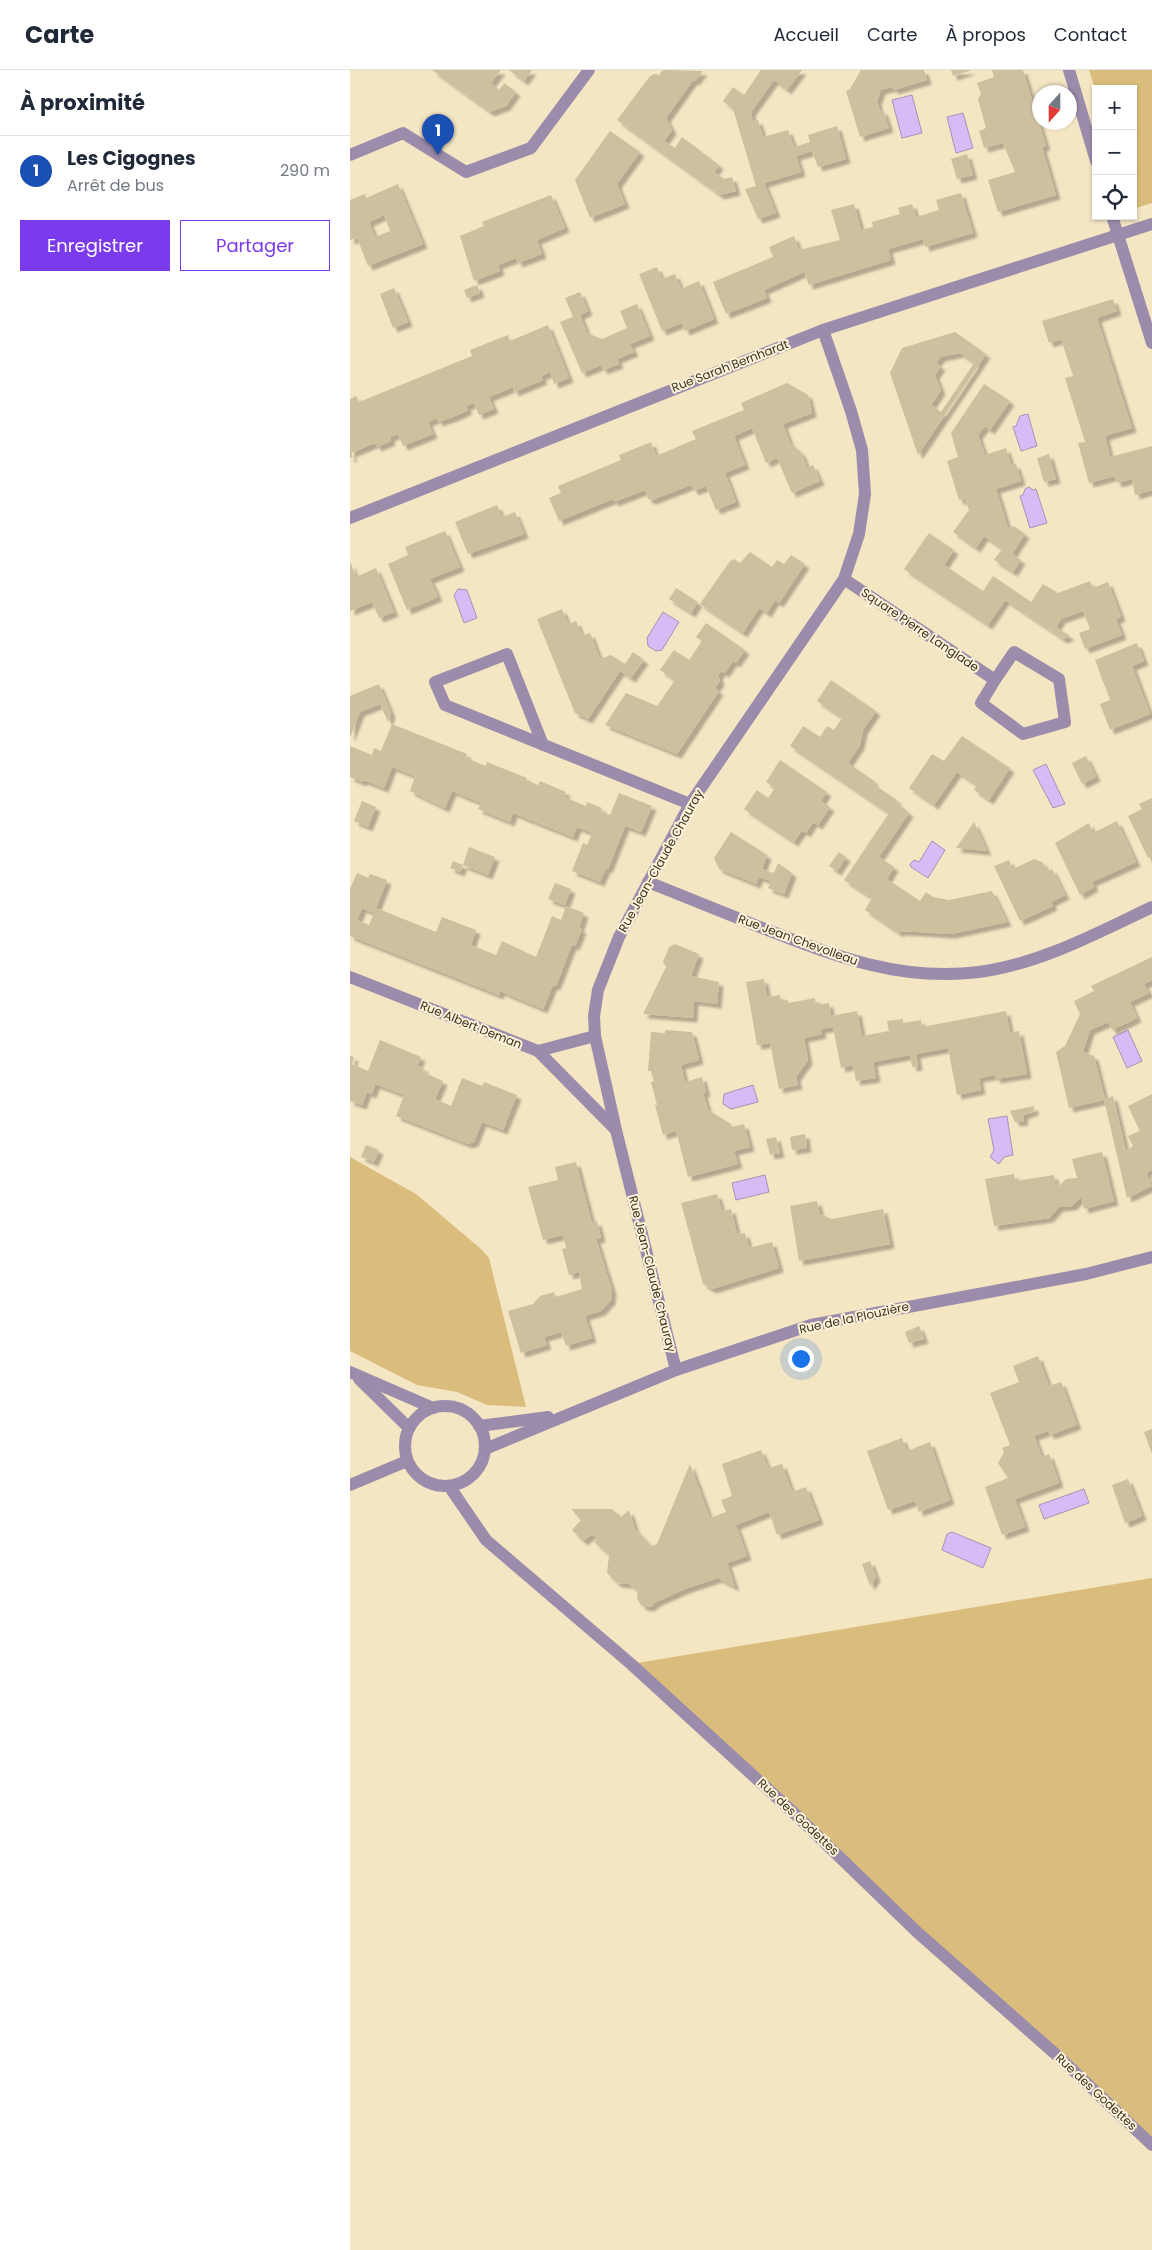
<!DOCTYPE html>
<html lang="fr">
<meta charset="utf-8">
<style>
body{margin:0;font-family:Poppins,sans-serif;background:#f2f2f3;color:#1f2937}
.controls{position:absolute;right:15px;top:15px;display:grid;overflow:hidden;border-radius:0px;box-shadow:0 1px 4px #0004}
.controls button{width:45px;height:45px;display:grid;place-items:center;padding:0;border:0;border-bottom:1px solid #e0e1e3;background:#fff;color:#1f2937;font:25px sans-serif}
.compass{position:absolute;left:682px;top:15px;width:45px;height:45px;border-radius:50%;background:#fff;box-shadow:0 1px 4px #0004;rotate:201deg}
.you{position:absolute;left:450px;top:1288px;width:18px;height:18px;margin:-12px;border:4px solid #fff;border-radius:50%;background:#1a73e8;box-shadow:0 0 0 8px #1a73e833}
.badge{display:grid;place-items:center;width:32px;height:32px;border-radius:50%;background:#7c3aed;color:#fff;font-size:16px;font-weight:700}
.pin{position:absolute;translate:-50% -41px;filter:drop-shadow(0 1px 2px #0008)}
.pin::after{content:'';position:absolute;top:26px;width:18px;height:15px;background:inherit;clip-path:polygon(0 0,100% 0,50% 100%)}
.list{margin:0;padding:0;list-style:none}
h2{display:flex;justify-content:space-between;align-items:center;height:65px;margin:0;padding:0 20px;font-size:21px}
h2 small{font-size:16px;font-weight:400;color:#747a83}
.list li{display:grid;grid-template-columns:32px 1fr auto;gap:15px;align-items:center;box-sizing:border-box;height:70px;padding:0 20px;border-top:1px solid #e0e1e3}
.list b{display:block;font-size:19px;white-space:nowrap}
.list p{margin:0;font-size:16px;white-space:nowrap;color:#747a83}
.list em{font-size:16px;font-style:normal;color:#747a83}
.actions{display:flex;gap:10px;padding:15px 20px}
.actions a{flex:1;padding:11px 0;border:1px solid #7c3aed;border-radius:0px;text-align:center;font-size:18px;color:#7c3aed}
.actions .main{background:#7c3aed;color:#fff}
.icon{flex:none;width:28px;height:28px;fill:none;stroke:currentColor;stroke-width:2;stroke-linecap:round;stroke-linejoin:round}
.map{position:relative;flex:none;width:802px;height:2180px;overflow:hidden}
header{display:flex;align-items:center;gap:30px;box-sizing:border-box;height:70px;padding:0 25px;background:#fff;border-bottom:1px solid #e0e1e3}
header strong{font-size:24px}
nav{display:flex;gap:28px;margin-inline-start:auto;font-size:18px}
main{display:flex}
aside{flex:1;background:#fff}
.map>svg:first-child{display:block}
.green{fill:#dabd7d}
.water{fill:#d8baf5;stroke:#a892b7}
.building{fill:#cebf9e;fill-rule:evenodd;filter:url(#shadow)}
.lines{fill:none;stroke-linecap:round;stroke-linejoin:round}
.minor{stroke:#9b8cab;stroke-width:12}
.labels{text-anchor:middle;stroke-width:4;stroke-linejoin:round;paint-order:stroke}
.street-label{font-size:12px;fill:#393325;stroke:#fff3d7}
</style>
<header>
<strong>Carte</strong>
<nav><a>Accueil</a><a>Carte</a><a>À propos</a><a>Contact</a></nav>
</header>
<main>
<aside>
<h2>À proximité<small></small></h2>
<ul class="list">
<li><span class="badge" style="background:#1a4fb4">1</span><div><b>Les Cigognes</b><p>Arrêt de bus</p></div><em>290 m</em></li>
</ul>
<div class="actions"><a class="main">Enregistrer</a><a>Partager</a></div>
</aside>
<div class="map">
<svg width="802" height="2180" viewBox="0 0 802 2180">
<defs>
<filter id="shadow"><feDropShadow dx="4.5" dy="4.5" stdDeviation="1" flood-color="#0004"/></filter>
</defs>
<rect width="100%" height="100%" fill="#f4e5c3"/>
<g class="green">
<polygon points="739,0 802,0 802,133 783,139 783,19 746,19 746,22"/>
<polygon points="0,1087 66,1124 131,1179 139,1188 176,1337 137,1335 107,1322 67,1315 0,1281"/>
<polygon points="802,1508 802,2076 281,1594"/>
</g>
<g class="water">
<polygon points="562,25 572,63 552,68 542,30"/>
<polygon points="613,43 623,78 606,83 597,47"/>
<polygon points="678,344 687,376 671,381 663,357 666,356 670,346"/>
<polygon points="679,417 683,420 686,419 697,453 680,458 670,426 673,425 675,419"/>
<polygon points="108,519 117,520 127,548 114,553 104,525"/>
<polygon points="313,542 329,552 312,580 306,581 298,576 297,568"/>
<polygon points="696,694 715,734 703,738 683,700"/>
<polygon points="582,771 595,780 578,808 561,797 560,794 564,790 569,792"/>
<polygon points="778,960 792,991 777,998 763,967"/>
<polygon points="403,1015 408,1032 381,1039 373,1034 374,1024"/>
<polygon points="657,1046 663,1085 654,1087 649,1094 640,1087 644,1080 638,1049"/>
<polygon points="415,1105 419,1122 386,1130 382,1113"/>
<polygon points="734,1419 739,1433 694,1449 689,1435"/>
<polygon points="602,1462 641,1478 633,1498 592,1480 597,1464"/>
</g>
<g class="building">
<polygon points="82,0 151,0 141,13 149,20 154,13 166,22 156,36 140,42"/>
<polygon points="159,0 182,0 174,11"/>
<polygon points="313,0 353,1 345,11 343,10 316,48 322,60 314,71 325,78 332,67 369,95 364,102 374,109 382,107 386,121 370,125 267,50 300,6 304,4 309,5"/>
<polygon points="411,0 452,0 437,20 424,10 401,42 403,51 408,50 413,67 438,60 444,77 460,72 458,65 487,56 496,89 468,97 462,81 446,86 451,102 414,113 426,143 408,149 395,119 406,116 383,39 373,31 383,17 394,25"/>
<polygon points="511,0 574,0 577,10 544,20 542,17 531,20 527,31 530,41 533,40 539,58 510,67 496,21 500,19"/>
<polygon points="601,0 622,0 603,6"/>
<polygon points="642,0 673,0 696,76 692,77 706,125 648,142 638,110 665,102 653,73 634,78 629,61 636,58 628,29 631,24 627,13 644,7"/>
<polygon points="260,61 290,82 267,114 275,134 240,148 225,110"/>
<polygon points="617,84 623,105 607,109 601,89"/>
<path d="M48 114 73 174 18 196 7 168 0 170V130L15 124 16 128ZM34 145 40 161 25 167 19 152Z"/>
<polygon points="611,123 623,163 575,177 573,169 538,179 541,190 459,215 454,202 414,220 417,228 376,244 363,212 423,187 419,177 444,166 449,180 490,170 481,140 504,134 511,160 523,157 522,152 550,144 548,138 562,134 566,147 589,140 586,130"/>
<polygon points="201,125 215,158 187,170 192,184 168,193 166,188 148,195 150,201 124,211 110,166 134,156 132,152"/>
<polygon points="307,197 312,209 325,204 331,219 349,211 364,249 335,261 332,253 312,261 289,204"/>
<polygon points="127,215 130,223 117,228 114,220"/>
<polygon points="44,218 58,252 43,258 30,224"/>
<polygon points="230,222 238,241 230,245 237,263 252,269 277,258 270,241 287,234 300,266 280,274 284,282 267,289 269,294 253,300 251,295 232,303 210,252 223,247 215,228"/>
<polygon points="763,229 767,241 747,248 782,358 755,366 760,387 802,376 802,420 785,425 782,409 767,413 765,406 739,413 728,373 735,372 715,308 723,306 711,269 699,273 692,251"/>
<polygon points="198,255 219,308 204,314 200,302 191,306 193,310 164,322 163,317 139,327 144,339 129,345 124,333 116,336 118,340 103,347 88,352 87,348 78,352 83,364 53,376 48,364 40,367 41,371 27,377 25,373 1,383 3,387 0,388 0,329 6,326 9,332 122,286 120,280 158,265 160,271"/>
<path d="M605 262 636 284 568 385 540 303 552 278ZM610 283 624 293 591 342 581 335 591 320 585 305 591 296 586 293 591 287Z"/>
<polygon points="437,313 458,325 462,343 433,354 440,373 451,382 457,398 463,395 470,411 442,423 427,388 416,393 402,358 384,366 395,395 375,403 386,432 366,440 356,416 344,421 341,415 302,430 298,429 295,420 264,432 263,429 209,451 199,428 211,423 208,416 271,390 269,385 301,372 306,386 346,369 342,361 394,340 391,333"/>
<polygon points="634,314 660,331 640,360 635,356 628,365 635,385 656,378 661,395 666,394 671,411 646,419 658,458 664,456 675,464 662,484 671,490 663,502 644,490 652,479 634,466 626,478 603,462 619,440 615,429 609,430 597,391 608,387 601,363"/>
<polygon points="699,384 706,409 694,412 687,388"/>
<polygon points="147,435 152,447 165,442 174,464 118,484 105,452"/>
<polygon points="95,461 110,497 80,509 88,527 57,540 38,494 58,485 55,477"/>
<polygon points="579,463 604,480 594,495 633,521 643,506 681,532 693,514 708,523 740,511 743,518 758,512 771,547 766,549 772,565 735,579 729,563 740,559 733,541 711,549 706,557 720,566 713,569 655,530 638,555 554,499"/>
<polygon points="400,482 422,497 427,490 434,494 441,485 455,494 429,533 425,530 417,543 409,538 393,563 350,534 380,491 384,489 390,493"/>
<polygon points="0,492 6,507 26,498 44,542 29,548 22,532 0,541"/>
<polygon points="326,518 348,532 341,543 319,529"/>
<polygon points="212,539 218,554 226,551 232,566 240,563 250,589 261,585 275,594 283,582 294,590 281,608 270,601 238,649 225,643 187,549"/>
<polygon points="356,553 395,580 386,593 383,591 375,603 372,601 368,605 370,611 365,618 369,621 327,684 255,655 276,623 307,636 325,610 310,600 324,580 339,590 352,571 346,567"/>
<polygon points="787,573 794,591 782,596 800,644 760,660 750,634 760,630 745,590"/>
<polygon points="481,610 526,641 513,660 510,675 498,693 524,711 523,714 547,730 546,732 559,743 529,787 544,797 537,809 570,831 576,822 583,827 599,830 642,821 657,852 601,864 551,861 549,863 515,840 522,828 494,810 539,743 440,676 453,656 470,667 477,656 484,660 492,648 467,631"/>
<polygon points="29,614 41,643 38,652 30,634 10,642 0,668 0,626"/>
<polygon points="42,654 117,684 116,688 136,696 137,692 177,708 176,710 188,715 190,711 216,722 214,727 236,736 237,732 252,738 251,741 260,745 269,723 302,736 291,762 275,756 258,799 256,798 250,812 222,801 233,773 237,775 242,763 227,757 223,767 163,743 160,752 128,739 131,733 102,721 95,738 60,721 65,706 42,697 34,718 13,710 12,712 0,707 0,676 22,685 24,678 31,681"/>
<polygon points="612,666 660,698 639,730 624,720 627,715 607,702 584,735 559,718 582,684 594,691"/>
<polygon points="736,686 746,707 732,714 722,693"/>
<polygon points="430,690 477,722 471,731 480,737 468,755 463,752 456,763 452,760 444,772 394,739 407,720 418,728 425,718 416,712"/>
<polygon points="802,728 802,786 798,788 778,746 792,739 789,734"/>
<polygon points="12,731 26,737 18,757 4,751"/>
<polygon points="767,751 786,792 742,812 744,817 730,825 705,773 739,753 743,763"/>
<polygon points="624,752 637,781 606,778"/>
<polygon points="381,762 417,785 412,799 424,803 428,793 442,803 434,824 418,818 421,811 409,807 406,814 369,799 364,788"/>
<polygon points="119,777 145,787 138,805 113,795"/>
<polygon points="489,782 496,787 487,801 479,796"/>
<polygon points="684,789 692,792 697,801 702,799 715,825 701,832 703,836 670,851 644,796 659,790 663,799"/>
<polygon points="103,791 113,795 110,802 100,798"/>
<path d="M7 803 18 808 20 804 37 810 26 838 86 862 92 847 126 860 121 875 146 885 152 871 186 887 202 846 211 850 216 836 234 843 229 858 232 859 225 876 222 875 206 916 203 915 193 939 150 921 149 925 0 866V819ZM12 838 24 843 19 855 7 850Z"/>
<polygon points="205,813 221,819 215,835 198,829"/>
<polygon points="325,874 349,884 341,906 369,912 367,934 344,931 343,948 293,944 316,897 313,892 319,877"/>
<polygon points="802,887 802,910 794,914 799,923 780,932 787,948 762,960 758,952 740,960 733,982 744,986 755,1029 763,1026 776,1081 783,1076 778,1066 790,1061 778,1036 802,1024 802,1100 796,1103 802,1116 777,1128 754,1030 719,1038 706,982 715,976 730,944 724,931 744,921 741,916"/>
<polygon points="414,909 417,927 430,925 431,931 438,930 438,933 465,928 466,935 479,933 481,946 507,941 512,966 539,961 537,951 553,949 553,953 571,950 572,957 656,941 660,963 669,961 677,1004 646,1009 645,1005 629,1008 631,1020 607,1025 598,978 566,984 568,996 562,997 560,985 523,992 526,1008 506,1011 503,995 491,998 483,957 471,959 472,964 454,968 458,990 446,1007 448,1015 429,1019 420,973 407,975 396,912"/>
<polygon points="315,960 342,962 349,990 331,995 335,1012 352,1007 356,1022 353,1023 358,1040 381,1054 382,1057 394,1054 400,1077 384,1081 388,1094 338,1107 326,1061 313,1065 305,1035 307,1035 301,1012 304,1011 301,1001 298,1001 301,962 315,963"/>
<polygon points="30,970 71,987 67,996 74,998 73,1002 93,1011 85,1029 101,1036 112,1008 132,1016 134,1012 167,1025 153,1060 132,1052 124,1072 118,1074 46,1046 54,1025 28,1015 25,1015 22,1024 17,1022 12,1035 0,1031 0,986 4,987 2,994 18,1001"/>
<polygon points="684,1036 684,1041 673,1045 674,1051 665,1052 660,1041"/>
<polygon points="455,1064 457,1078 442,1080 440,1067"/>
<polygon points="426,1067 430,1083 420,1085 416,1069"/>
<polygon points="16,1075 29,1080 24,1092 11,1087"/>
<polygon points="752,1082 764,1131 734,1139 731,1127 722,1136 709,1137 699,1148 644,1156 635,1109 664,1104 665,1111 704,1105 705,1113 710,1115 716,1109 727,1108 722,1089"/>
<polygon points="226,1092 242,1153 247,1151 251,1168 246,1169 262,1220 261,1230 251,1241 235,1246 242,1268 216,1276 211,1262 194,1267 197,1275 171,1283 158,1241 183,1234 190,1226 204,1222 206,1227 232,1219 229,1202 219,1205 212,1179 216,1178 213,1165 193,1170 178,1117 208,1110 205,1097"/>
<polygon points="367,1124 372,1141 381,1139 387,1164 395,1163 399,1178 422,1172 429,1198 362,1219 353,1214 331,1133"/>
<polygon points="467,1131 470,1144 482,1149 533,1139 540,1174 449,1191 440,1136"/>
<polygon points="569,1256 574,1269 559,1273 555,1262"/>
<polygon points="688,1286 699,1316 711,1312 727,1355 700,1365 698,1361 684,1366 692,1387 699,1384 709,1413 665,1429 675,1457 652,1465 635,1417 658,1408 648,1393 654,1382 652,1378 660,1375 640,1323 669,1312 663,1296"/>
<polygon points="802,1359 802,1384 794,1362"/>
<polygon points="552,1368 557,1381 580,1372 600,1430 569,1442 565,1431 538,1440 517,1381"/>
<polygon points="411,1380 418,1398 432,1394 442,1422 456,1417 469,1450 427,1465 419,1442 386,1455 397,1486 377,1493 385,1517 368,1508 335,1519 306,1532 300,1537 292,1536 287,1529 288,1522 279,1514 267,1513 257,1503 259,1485 244,1472 248,1469 242,1464 233,1471 222,1460 231,1450 221,1439 262,1439 271,1447 279,1440 285,1459 302,1476 307,1474 340,1394 360,1448 376,1442 371,1430 382,1426 372,1394"/>
<polygon points="778,1409 792,1446 775,1453 762,1415"/>
<polygon points="520,1491 526,1507 520,1516 512,1494"/>
</g>
<g class="lines">
<g class="minor">
<polyline points="719,0 746,91"/>
<polyline points="0,85 53,63 116,102 181,78 239,0"/>
<polyline points="762,146 802,273"/>
<polyline points="0,448 473,260 802,154"/>
<polyline points="494,509 645,610 631,633 673,664 715,652 709,609 664,582 645,610"/>
<polyline points="193,675 157,584 85,612 95,635 340,734"/>
<path d="M298 812C335 827 373 842 410 857 482 885 549 912 629 902 690 894 747 863 802 837"/>
<polyline points="0,907 188,981 245,966"/>
<polyline points="188,981 266,1060"/>
<polyline points="326,1300 266,1060 245,966 244,946 248,920 269,867 340,734 494,509 509,464 515,424 512,380 501,341 473,260"/>
<polyline points="0,1302 83,1338"/>
<polyline points="9,1309 59,1358"/>
<circle cx="95" cy="1376" r="40"/>
<polyline points="129,1356 198,1347"/>
<polyline points="135,1379 326,1300 461,1255 736,1204 802,1187"/>
<polyline points="0,1415 57,1391"/>
<polyline points="99,1416 136,1470 281,1594 444,1743 567,1862 711,1989 802,2075"/>
</g>
</g>
<g class="labels">
<g class="street-label">
<text transform="translate(380 296) rotate(-21)" y="4">Rue Sarah Bernhardt</text>
<text transform="translate(570 560) rotate(34)" y="4">Square Pierre Langlade</text>
<text transform="translate(311 791) rotate(-61)" y="4">Rue Jean-Claude Chauray</text>
<text transform="translate(448 870) rotate(20)" y="4">Rue Jean Chevolleau</text>
<text transform="translate(121 955) rotate(22)" y="4">Rue Albert Deman</text>
<text transform="translate(302 1204) rotate(76)" y="4">Rue Jean-Claude Chauray</text>
<text transform="translate(504 1248) rotate(-12)" y="4">Rue de la Plouzière</text>
<text transform="translate(448 1747) rotate(43)" y="4">Rue des Godettes</text>
<text transform="translate(746 2022) rotate(43)" y="4">Rue des Godettes</text>
</g>
</g>
</svg>
<div class="controls">
<button>+</button>
<button>−</button>
<button><svg class="icon" aria-label="locate" viewBox="0 0 24 24"><circle cx="12" cy="12" r="6"/><path d="M12 2v4M12 18v4M2 12h4M18 12h4"/></svg></button>
</div>
<svg class="compass" viewBox="-18 -18 36 36"><path d="M0-13l5 13h-10z" fill="#e53935"/><path d="M0 13l5-13h-10z" fill="#747a83"/></svg>
<div class="you"></div>
<div class="pin badge" style="left:88px;top:85px;background:#1a4fb4">1</div>
</div>
</main>
